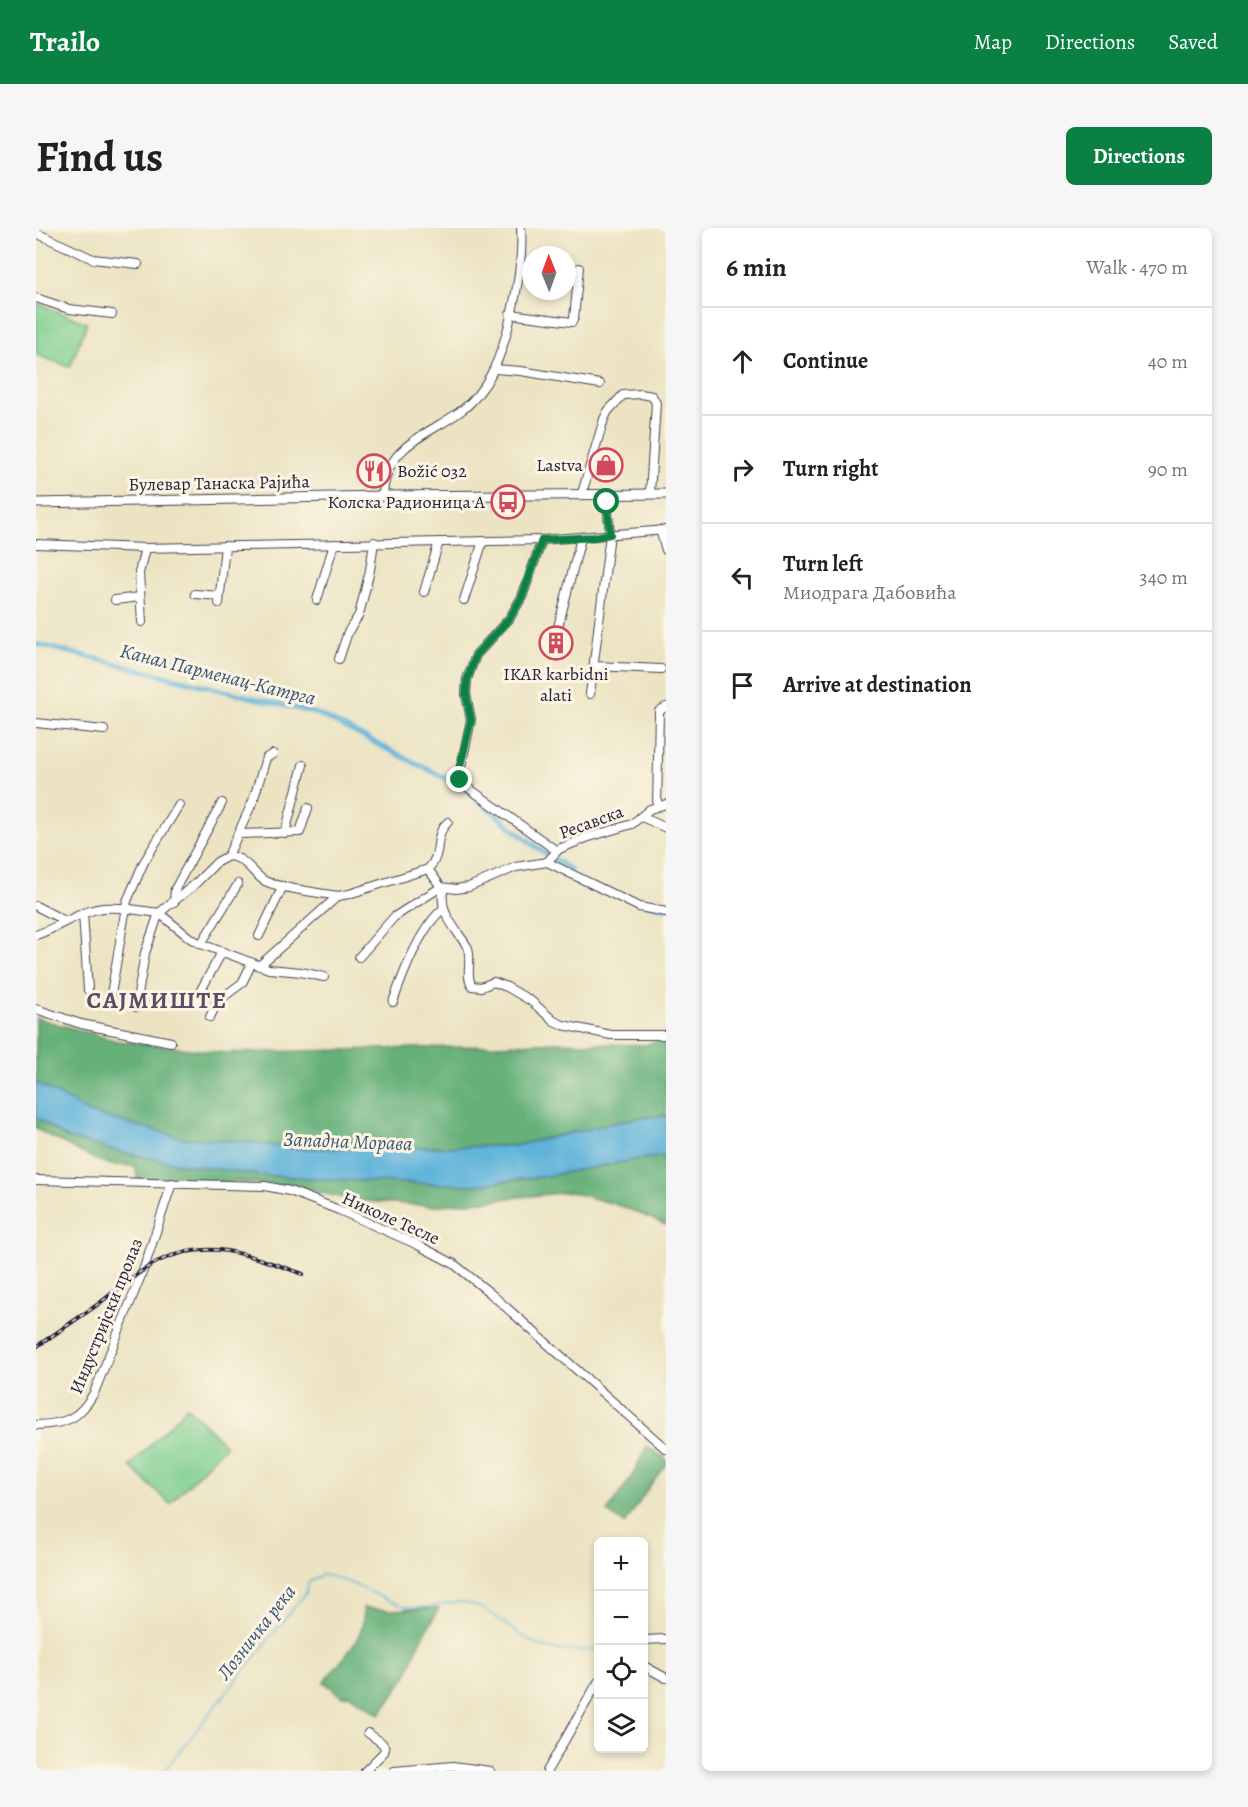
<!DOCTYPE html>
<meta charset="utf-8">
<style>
body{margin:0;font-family:Alegreya,serif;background:#f6f6f6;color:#202124}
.controls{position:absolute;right:18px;bottom:18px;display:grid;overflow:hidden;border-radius:9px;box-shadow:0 3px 9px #0003}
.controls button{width:54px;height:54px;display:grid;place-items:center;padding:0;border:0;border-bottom:2px solid #e0e0e0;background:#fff;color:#202124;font:30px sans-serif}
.compass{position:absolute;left:486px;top:18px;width:54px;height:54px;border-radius:50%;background:#fff;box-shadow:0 3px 9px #0003;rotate:359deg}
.stop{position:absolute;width:18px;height:18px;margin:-14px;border:4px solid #0b8043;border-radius:50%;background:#fff}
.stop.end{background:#0b8043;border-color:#fff;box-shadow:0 2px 6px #0008}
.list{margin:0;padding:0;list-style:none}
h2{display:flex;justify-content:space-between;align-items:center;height:78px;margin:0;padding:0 24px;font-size:26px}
h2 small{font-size:20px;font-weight:400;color:#757577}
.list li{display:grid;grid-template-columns:39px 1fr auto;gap:18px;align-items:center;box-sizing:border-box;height:108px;padding:0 24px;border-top:2px solid #e0e0e0}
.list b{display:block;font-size:22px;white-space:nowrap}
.list p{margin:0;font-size:20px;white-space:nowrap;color:#757577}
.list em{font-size:20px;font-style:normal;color:#757577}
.icon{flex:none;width:33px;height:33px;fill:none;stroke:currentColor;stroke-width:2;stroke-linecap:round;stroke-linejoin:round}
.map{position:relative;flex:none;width:630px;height:1543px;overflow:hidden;border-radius:9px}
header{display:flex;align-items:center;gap:36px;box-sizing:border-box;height:84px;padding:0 30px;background:#0b8043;color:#fff}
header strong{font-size:28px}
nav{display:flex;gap:33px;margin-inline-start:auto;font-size:21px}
.intro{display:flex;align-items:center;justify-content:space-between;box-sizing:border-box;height:144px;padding:0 36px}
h1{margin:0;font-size:42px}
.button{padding:15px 27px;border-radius:9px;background:#0b8043;color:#fff;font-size:21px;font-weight:700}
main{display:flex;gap:36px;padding:0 36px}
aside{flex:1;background:#fff;border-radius:9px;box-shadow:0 3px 9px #0003}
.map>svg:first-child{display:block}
.green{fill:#7dce8f;stroke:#507865;stroke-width:1.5}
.forest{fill:#66b17a;stroke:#446a5a;stroke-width:1.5}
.water{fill:#5eb3da;stroke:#406a8a;stroke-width:1.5}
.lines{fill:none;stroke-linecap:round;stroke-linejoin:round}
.stream{stroke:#5eb3da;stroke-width:1.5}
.canal{stroke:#5eb3da;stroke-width:5}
.minor-casing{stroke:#403f4f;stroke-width:10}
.major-casing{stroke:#403f4f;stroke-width:11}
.minor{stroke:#fff;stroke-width:8}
.major{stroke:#fff;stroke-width:9}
.rail-casing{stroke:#22223b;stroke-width:4}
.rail{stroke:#fcf5e5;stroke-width:1.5;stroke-dasharray:4.5;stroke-linecap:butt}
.route{stroke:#0b8043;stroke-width:8}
.labels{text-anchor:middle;stroke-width:6;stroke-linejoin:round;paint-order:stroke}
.poi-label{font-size:18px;fill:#22223b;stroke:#fcf5e5;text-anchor:end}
.street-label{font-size:18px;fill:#22223b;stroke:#fcf5e5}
.water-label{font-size:20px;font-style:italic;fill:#375573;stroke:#fcf5e5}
.district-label{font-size:24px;font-weight:bold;letter-spacing:1.5px;fill:#5d4d65;stroke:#fcf5e5}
</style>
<header>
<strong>Trailo</strong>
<nav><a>Map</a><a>Directions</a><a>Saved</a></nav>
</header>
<div class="intro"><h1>Find us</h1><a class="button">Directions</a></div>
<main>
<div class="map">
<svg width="630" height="1543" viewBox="0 0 630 1543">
<rect width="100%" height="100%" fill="#fcf5e5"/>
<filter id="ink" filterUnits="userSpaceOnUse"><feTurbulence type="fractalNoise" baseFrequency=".0167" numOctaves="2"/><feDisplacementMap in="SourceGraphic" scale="12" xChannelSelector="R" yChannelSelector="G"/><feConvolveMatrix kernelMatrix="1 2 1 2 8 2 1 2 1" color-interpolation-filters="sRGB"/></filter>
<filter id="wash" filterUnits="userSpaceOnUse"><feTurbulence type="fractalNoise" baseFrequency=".008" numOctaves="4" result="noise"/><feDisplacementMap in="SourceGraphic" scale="24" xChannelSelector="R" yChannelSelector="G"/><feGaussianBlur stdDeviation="1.35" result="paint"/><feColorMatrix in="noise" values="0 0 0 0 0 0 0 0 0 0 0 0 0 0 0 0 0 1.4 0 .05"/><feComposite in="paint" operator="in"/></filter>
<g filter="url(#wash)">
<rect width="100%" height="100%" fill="#ebe3c1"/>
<g class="green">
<polygon points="0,75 51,95 34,139 0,127"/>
<polygon points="151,1179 190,1217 134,1276 94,1238"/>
</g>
<g class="forest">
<polygon points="0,790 81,813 189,825 422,819 521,814 609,817 630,810 630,888 600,890 477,918 260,921 205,913 147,910 54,885 0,854"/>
<polygon points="0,889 31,910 88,925 150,937 222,947 345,954 438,957 510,948 597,932 630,928 630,997 588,979 535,964 395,978 315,972 262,959 202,954 101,952 100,938 75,937 56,930 0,901"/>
<polygon points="611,1218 630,1231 630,1237 613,1259 589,1296 571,1284 595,1250"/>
<path d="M327 1380 352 1382 403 1380 382 1418 371 1447 344 1486 314 1467 306 1468 288 1454C305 1432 332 1409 327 1380Z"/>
</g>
<polygon class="water" points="0,854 54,885 147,910 205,913 260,921 478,918 600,890 630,888 630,928 597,932 510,948 438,957 345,954 222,947 150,937 88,925 31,910 0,889"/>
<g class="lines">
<path class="stream" d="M128 1543 271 1363 272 1355 285 1347C306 1347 348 1373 372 1379 392 1383 412 1371 431 1375 459 1381 477 1407 503 1417 521 1425 543 1422 562 1422"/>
<g class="canal">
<polyline points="0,416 282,486 423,557 500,619 535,642"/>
<polyline points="591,670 630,680"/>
</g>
</g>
</g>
<g filter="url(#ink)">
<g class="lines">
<defs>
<g id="minor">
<polyline points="0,5 57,31 102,36"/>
<polyline points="0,70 33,81 76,86"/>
<polyline points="474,86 536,94 538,90 543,40"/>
<polyline points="459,141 485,143 564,156"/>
<polyline points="546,265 568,191 572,183 587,167 605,166 616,168 620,175 614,265"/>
<path d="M347 268C349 216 392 208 426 182 433 177 440 169 445 162 471 130 488 41 485 0"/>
<polyline points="624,302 630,322"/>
<polyline points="506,312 486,369 473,391 440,427 431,451 430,466 435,492 423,548 427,556 521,623"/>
<polyline points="0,316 109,320 506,312 630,302"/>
<polyline points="388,364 403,314"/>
<polyline points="159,366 183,368"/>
<polyline points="79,372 104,369"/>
<polyline points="281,372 298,316"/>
<polyline points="428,372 447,313"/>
<polyline points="183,375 189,318"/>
<polyline points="106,394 103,345 109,320"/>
<polyline points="520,407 545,310"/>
<polyline points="303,431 312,404 323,387 334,342 338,314"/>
<polyline points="558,438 625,441"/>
<polyline points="554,466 574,306 570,265"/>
<polyline points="0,495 68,502"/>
<polyline points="621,578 623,483 630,479"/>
<polyline points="606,589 630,600"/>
<polyline points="249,605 267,537"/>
<polyline points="202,606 264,604 272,580"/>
<polyline points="192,628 217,573 230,530 237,526"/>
<polyline points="511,634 603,679 630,684"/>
<path d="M392 641C408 625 396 608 412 594"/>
<path d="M408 660C401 684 420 700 432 720 436 733 429 748 436 758L445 759 458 754 471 759 495 773 518 793 527 797 575 807H630"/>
<polyline points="138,674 139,661 186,575"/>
<polyline points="0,678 29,693"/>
<polyline points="47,685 52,762"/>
<path d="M0 707C21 700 39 686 61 681 78 677 105 683 123 685L157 658 181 634 192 628C211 629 216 647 231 654 253 662 280 664 302 668L313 666 392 641 405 659 420 661 433 659 480 639 511 634 523 621 550 610 596 596 614 581 630 576"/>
<polyline points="223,708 247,658"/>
<polyline points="165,716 202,656"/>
<polyline points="323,729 358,689 405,659"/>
<polyline points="223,738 302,668"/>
<polyline points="160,771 186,724"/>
<polyline points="74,772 91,673 108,634 143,577"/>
<path d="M357 774C367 746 384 700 407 681"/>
<polyline points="100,779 109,725 123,685 154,710 165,716 233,741 265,744 288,749"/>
<polyline points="0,781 45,796 135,814"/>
<polyline points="174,789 182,773 206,755 216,735"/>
<polyline points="0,952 229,958 254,963 303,982 380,1016 418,1036 454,1065 630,1221"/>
<path d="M0 1197C30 1196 43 1191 58 1165L108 1040 136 955"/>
<polyline points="608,1412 630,1411"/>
<polyline points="608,1438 630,1450"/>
<polyline points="329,1543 348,1524 349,1520 346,1515 332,1505"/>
<polyline points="358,1543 417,1538 454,1543"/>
<polyline points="511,1543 562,1454"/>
</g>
<polyline id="major" points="0,275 347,268 630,266"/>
</defs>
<use href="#minor" class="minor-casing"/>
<use href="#major" class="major-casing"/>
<use href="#minor" class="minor"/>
<use href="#major" class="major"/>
<defs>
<path id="rail" d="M0 1119C20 1105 41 1091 61 1077 101 1047 127 1018 183 1022 212 1025 240 1037 267 1046"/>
</defs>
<use href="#rail" class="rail-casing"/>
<use href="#rail" class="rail"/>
</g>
</g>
<g class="lines" filter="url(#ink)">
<polyline class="route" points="424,552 423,543 435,492 430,466 431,452 440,427 473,391 486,369 506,312 559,309 574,306 571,274"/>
</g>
<defs>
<symbol id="shop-ring" viewBox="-11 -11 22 22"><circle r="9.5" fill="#fcf5e5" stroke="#d1495b" stroke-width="1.5"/><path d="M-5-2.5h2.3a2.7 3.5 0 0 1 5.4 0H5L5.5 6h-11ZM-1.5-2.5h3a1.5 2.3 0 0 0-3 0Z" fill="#d1495b"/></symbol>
<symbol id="restaurant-ring" viewBox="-11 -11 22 22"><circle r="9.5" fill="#fcf5e5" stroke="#d1495b" stroke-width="1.5"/><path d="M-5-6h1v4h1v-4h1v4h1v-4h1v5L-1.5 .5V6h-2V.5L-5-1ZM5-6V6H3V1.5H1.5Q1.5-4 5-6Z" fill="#d1495b"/></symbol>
<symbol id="bus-ring" viewBox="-11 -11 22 22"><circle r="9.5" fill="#fcf5e5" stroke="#d1495b" stroke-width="1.5"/><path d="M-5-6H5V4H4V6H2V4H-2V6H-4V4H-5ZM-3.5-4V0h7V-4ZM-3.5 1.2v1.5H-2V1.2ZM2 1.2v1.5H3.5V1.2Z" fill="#d1495b"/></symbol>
<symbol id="building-ring" viewBox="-11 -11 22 22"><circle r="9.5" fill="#fcf5e5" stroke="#d1495b" stroke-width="1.5"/><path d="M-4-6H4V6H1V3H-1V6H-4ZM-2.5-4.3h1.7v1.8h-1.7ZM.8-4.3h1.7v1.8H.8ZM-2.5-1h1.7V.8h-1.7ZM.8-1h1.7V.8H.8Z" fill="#d1495b"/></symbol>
</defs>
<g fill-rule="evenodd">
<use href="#shop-ring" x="551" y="218" width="38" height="38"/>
<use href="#restaurant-ring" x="319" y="224" width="38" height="38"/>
<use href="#bus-ring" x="453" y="255" width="38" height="38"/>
<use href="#building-ring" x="501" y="396" width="38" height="38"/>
</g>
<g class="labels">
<g class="poi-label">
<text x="547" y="243">Lastva</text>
<text x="361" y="249" text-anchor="start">Božić 032</text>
<text x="449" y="280">Колска Радионица А</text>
<text x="520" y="452" text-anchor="middle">IKAR karbidni<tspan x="520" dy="21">alati</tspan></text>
</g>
<g class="street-label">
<text transform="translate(183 255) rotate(-1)" y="6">Булевар Танаска Рајића</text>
<text transform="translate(555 594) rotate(-20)" y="6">Ресавска</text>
<text transform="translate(355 990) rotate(24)" y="6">Николе Тесле</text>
<text transform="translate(70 1088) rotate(-68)" y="6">Индустријски пролаз</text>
</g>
<g class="water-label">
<text transform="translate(182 446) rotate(14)" y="7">Канал Парменац-Катрга</text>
<text transform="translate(312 913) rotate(2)" y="7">Западна Морава</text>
<text transform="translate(220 1404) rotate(-52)" y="7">Лозничка река</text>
</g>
<g class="district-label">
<text x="121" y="780">САЈМИШТЕ</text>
</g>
</g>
</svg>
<div class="controls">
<button>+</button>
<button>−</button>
<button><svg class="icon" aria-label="locate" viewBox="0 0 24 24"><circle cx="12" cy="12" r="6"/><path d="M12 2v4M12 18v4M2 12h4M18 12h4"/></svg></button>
<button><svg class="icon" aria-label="layers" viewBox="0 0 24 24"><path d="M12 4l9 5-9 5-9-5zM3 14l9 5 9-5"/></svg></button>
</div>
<svg class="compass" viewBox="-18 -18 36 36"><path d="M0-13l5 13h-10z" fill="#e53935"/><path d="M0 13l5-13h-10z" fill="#757577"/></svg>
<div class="stop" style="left:571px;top:274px"></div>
<div class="stop end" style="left:424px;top:552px"></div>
</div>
<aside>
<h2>6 min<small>Walk · 470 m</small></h2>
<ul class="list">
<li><svg class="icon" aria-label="ahead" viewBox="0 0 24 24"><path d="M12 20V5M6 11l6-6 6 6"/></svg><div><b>Continue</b></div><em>40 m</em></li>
<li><svg class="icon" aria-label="right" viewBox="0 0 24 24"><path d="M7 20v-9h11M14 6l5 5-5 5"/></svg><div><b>Turn right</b></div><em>90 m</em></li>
<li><svg class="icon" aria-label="left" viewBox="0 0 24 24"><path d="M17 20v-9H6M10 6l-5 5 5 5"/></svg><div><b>Turn left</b><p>Миодрага Дабовића</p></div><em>340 m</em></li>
<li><svg class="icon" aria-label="arrive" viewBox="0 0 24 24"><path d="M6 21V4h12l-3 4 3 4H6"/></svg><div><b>Arrive at destination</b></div></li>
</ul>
</aside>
</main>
